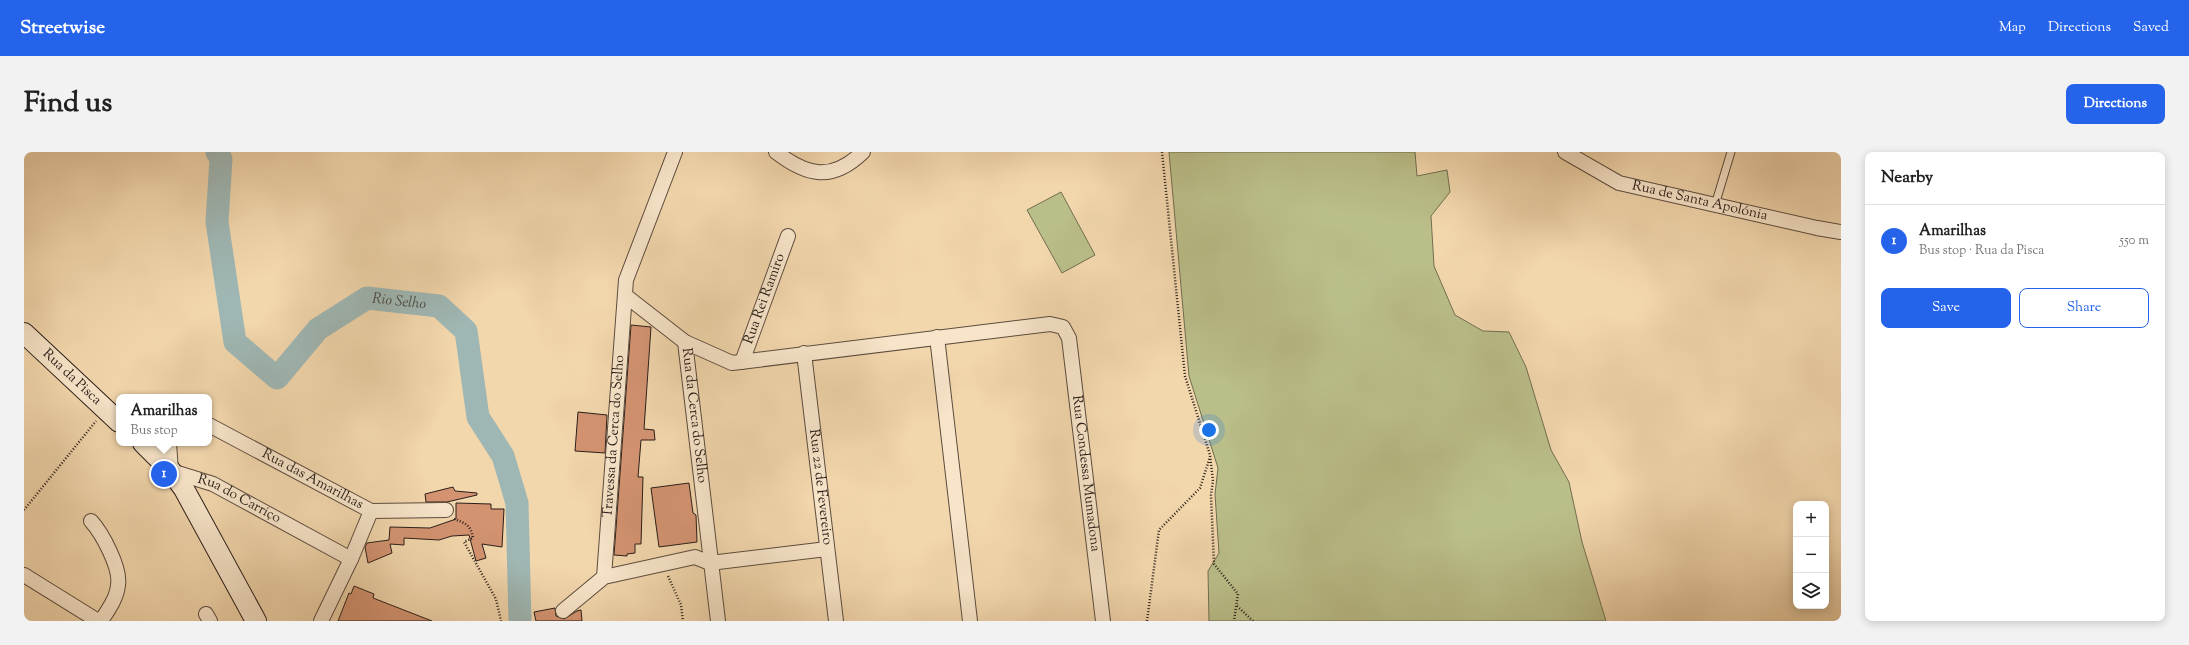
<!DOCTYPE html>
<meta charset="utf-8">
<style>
body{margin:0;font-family:"Sorts Mill Goudy",serif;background:#f2f2f2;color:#222}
.controls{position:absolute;right:12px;bottom:12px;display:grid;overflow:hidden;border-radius:8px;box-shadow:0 2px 10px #0003}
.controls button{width:36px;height:36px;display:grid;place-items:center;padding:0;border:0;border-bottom:1px solid #e0e0e0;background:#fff;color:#222;font:20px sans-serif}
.you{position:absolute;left:1185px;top:278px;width:14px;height:14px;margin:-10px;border:3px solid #fff;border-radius:50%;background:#1a73e8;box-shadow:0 0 0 6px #1a73e833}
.badge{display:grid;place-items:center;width:26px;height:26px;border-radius:50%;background:#2563eb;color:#fff;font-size:13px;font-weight:700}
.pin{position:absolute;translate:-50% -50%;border:2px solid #fff;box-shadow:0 1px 4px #0006}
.popup{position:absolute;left:92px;top:242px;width:96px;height:52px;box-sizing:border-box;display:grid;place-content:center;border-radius:8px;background:#fff;filter:drop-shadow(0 1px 3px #0005);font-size:13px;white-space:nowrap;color:#767676}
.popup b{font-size:15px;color:#222}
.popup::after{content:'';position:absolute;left:50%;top:100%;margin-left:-8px;border:8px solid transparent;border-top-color:#fff}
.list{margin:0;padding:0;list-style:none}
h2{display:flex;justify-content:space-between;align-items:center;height:52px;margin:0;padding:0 16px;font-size:17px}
h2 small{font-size:13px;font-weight:400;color:#767676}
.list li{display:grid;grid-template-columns:26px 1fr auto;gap:12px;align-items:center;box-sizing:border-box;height:72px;padding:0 16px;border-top:1px solid #e0e0e0}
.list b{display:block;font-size:15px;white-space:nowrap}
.list p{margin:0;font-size:13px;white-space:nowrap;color:#767676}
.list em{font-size:13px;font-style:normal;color:#767676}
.actions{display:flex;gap:8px;padding:12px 16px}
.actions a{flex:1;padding:9px 0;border:1px solid #2563eb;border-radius:8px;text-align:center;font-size:14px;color:#2563eb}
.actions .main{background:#2563eb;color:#fff}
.icon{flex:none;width:22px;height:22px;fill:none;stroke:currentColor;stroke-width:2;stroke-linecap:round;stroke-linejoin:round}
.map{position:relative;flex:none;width:1817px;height:469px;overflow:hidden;border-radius:8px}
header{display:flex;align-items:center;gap:24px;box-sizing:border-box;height:56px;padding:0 20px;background:#2563eb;color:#fff}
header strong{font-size:19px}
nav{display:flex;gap:22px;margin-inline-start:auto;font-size:14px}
.intro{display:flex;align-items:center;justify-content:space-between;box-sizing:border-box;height:96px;padding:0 24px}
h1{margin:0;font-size:28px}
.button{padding:10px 18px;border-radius:8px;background:#2563eb;color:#fff;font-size:14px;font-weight:700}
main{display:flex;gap:24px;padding:0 24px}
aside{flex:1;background:#fff;border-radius:8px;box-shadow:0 2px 10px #0003}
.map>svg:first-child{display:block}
.green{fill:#babe89;stroke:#726e51}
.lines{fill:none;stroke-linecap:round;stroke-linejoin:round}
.river{stroke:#9fb7b4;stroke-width:23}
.building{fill:#d39371;stroke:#2a1e19}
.lane-casing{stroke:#5c4c3e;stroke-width:9}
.street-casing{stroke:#5c4c3e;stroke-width:16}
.secondary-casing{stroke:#2a1e19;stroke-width:22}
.path{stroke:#2a1e19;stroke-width:2.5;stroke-dasharray:1 2;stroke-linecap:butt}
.lane{stroke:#f7e4c9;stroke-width:7}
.street{stroke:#f7e4c9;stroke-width:14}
.secondary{stroke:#f7e4c9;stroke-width:20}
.labels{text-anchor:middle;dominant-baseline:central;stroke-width:3;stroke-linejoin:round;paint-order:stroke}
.street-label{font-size:14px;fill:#2a1e19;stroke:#f7e4c9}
.water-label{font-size:15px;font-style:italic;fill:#4d4c48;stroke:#f7e4c9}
</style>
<header>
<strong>Streetwise</strong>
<nav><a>Map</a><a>Directions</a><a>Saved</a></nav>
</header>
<div class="intro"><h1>Find us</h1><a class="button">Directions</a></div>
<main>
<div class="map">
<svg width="1817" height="469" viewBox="0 0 1817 469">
<rect width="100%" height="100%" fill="#f2d6ac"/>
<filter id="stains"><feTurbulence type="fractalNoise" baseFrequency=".005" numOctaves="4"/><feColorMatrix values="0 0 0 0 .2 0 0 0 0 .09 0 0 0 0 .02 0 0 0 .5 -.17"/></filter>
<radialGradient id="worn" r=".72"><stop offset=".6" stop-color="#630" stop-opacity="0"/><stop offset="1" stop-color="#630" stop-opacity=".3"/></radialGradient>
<path class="green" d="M 1145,0 L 1391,0 L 1393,24 L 1423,18 L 1426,40 L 1407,64 L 1410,114 L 1431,163 L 1459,179 L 1485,180 L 1502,215 L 1527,298 L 1545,330 L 1558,390 L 1582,469 L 1185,469 L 1184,419 L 1195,401 L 1191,342 L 1194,316 L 1165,224 Z
M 1037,40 L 1071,103 L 1038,121 L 1003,58 Z"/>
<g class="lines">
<path class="river" id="s1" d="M 193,0 L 197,7 L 193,70 L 211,190 L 253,226 L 294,177 L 343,146 L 415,154 L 442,179 L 454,265 L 479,304 L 493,351 L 496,469"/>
</g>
<path class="building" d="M 607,173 L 627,175 L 620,277 L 630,278 L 631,288 L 617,288 L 614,325 L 619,325 L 617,392 L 611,392 L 611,401 L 603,402 L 603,404 L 590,403 Z
M 554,260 L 583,263 L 581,301 L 551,299 Z
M 665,331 L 669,361 L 672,363 L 673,390 L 635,395 L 627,336 Z
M 429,335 L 431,339 L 453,341 L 453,343 L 423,350 L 402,350 L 401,342 Z
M 432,351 L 467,352 L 467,357 L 480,357 L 478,395 L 458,392 L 462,406 L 452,409 L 445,383 L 428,384 L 415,388 L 380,386 L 380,393 L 366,392 L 368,401 L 344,411 L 341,395 L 343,391 L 365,388 L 366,375 L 406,376 L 432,367 Z
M 330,434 L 350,442 L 349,446 L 408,469 L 314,469 L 325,441 L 327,442 Z
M 531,456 L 532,464 L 540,467 L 553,459 L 557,458 L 558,469 L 512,469 L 510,460 Z"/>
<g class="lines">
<g class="lane-casing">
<path id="lane" d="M 1691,53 L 1707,0"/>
</g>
<g class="street-casing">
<g id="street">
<path d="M 752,0 C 783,24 808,30 839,0"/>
<path id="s2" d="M 1541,0 L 1595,31 L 1793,76 L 1817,80"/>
<path id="s3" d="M 602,144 L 661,190 L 708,211 L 1026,172 L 1039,175 L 1045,186 L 1079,469"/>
<path d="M 913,185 L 946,469"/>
<path id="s4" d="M 661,190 L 694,469"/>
<path id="s5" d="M 780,201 L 812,469"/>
<path id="s6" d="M 718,210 L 764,84"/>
<path id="s7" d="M 185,273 L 347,359 L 422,358"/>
<path id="s8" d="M 145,291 L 147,319 L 189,332 L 327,407"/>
<path d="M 67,369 C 78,381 97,416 94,433 C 93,446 84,458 77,469"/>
<path d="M 0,423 L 74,469"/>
<path id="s9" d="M 580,425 L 602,128 L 651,0"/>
<path d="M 539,459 L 580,425 L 671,405 L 686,411 L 803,397"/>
<path d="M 182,462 L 186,469"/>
<path d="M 297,469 L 327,407 L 347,359"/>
</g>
</g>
<g class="secondary-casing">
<g id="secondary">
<path id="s10" d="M 0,181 L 95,270"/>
<path d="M 119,291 L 147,319 L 160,337 L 232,469"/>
</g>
</g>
<path class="path" d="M 1138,0 L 1161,224 L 1186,303 L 1189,329 L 1187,343 L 1190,412 L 1214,442 L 1210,469
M 0,358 L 72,269
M 430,367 C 441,371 447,373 449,386 L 440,390 L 472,447 L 477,469
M 644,424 L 657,453 L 659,469
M 1213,454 L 1229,469
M 1123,469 L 1135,378 L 1176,336 L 1186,305"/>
<use href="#lane" class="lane"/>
<use href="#street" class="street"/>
<use href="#secondary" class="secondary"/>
</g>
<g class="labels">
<g class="street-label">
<text stroke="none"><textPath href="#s2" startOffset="145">Rua de Santa Apolónia</textPath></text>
<text stroke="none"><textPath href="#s6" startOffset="67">Rua Rei Ramiro</textPath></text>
<text stroke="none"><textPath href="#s10" startOffset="65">Rua da Pisca</textPath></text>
<text stroke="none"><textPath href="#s4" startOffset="74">Rua da Cerca do Selho</textPath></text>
<text stroke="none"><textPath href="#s9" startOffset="141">Travessa da Cerca do Selho</textPath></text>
<text stroke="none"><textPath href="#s3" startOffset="609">Rua Condessa Mumadona</textPath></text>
<text stroke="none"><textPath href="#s7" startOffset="117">Rua das Amarilhas</textPath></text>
<text stroke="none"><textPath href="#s5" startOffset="135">Rua 22 de Fevereiro</textPath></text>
<text stroke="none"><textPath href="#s8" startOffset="102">Rua do Carriço</textPath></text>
</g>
<g class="water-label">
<text stroke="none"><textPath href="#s1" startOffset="402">Rio Selho</textPath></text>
</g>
</g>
<rect width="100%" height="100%" filter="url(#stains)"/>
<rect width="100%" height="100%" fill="url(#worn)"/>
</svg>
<div class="controls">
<button>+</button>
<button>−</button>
<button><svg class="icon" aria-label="layers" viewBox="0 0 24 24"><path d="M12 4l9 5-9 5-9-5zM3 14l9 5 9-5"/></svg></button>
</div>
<div class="you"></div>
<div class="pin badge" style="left:140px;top:322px">1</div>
<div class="popup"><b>Amarilhas</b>Bus stop</div>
</div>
<aside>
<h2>Nearby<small></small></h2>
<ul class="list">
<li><span class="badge">1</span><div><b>Amarilhas</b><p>Bus stop · Rua da Pisca</p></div><em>550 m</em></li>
</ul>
<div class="actions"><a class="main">Save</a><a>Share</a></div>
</aside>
</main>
